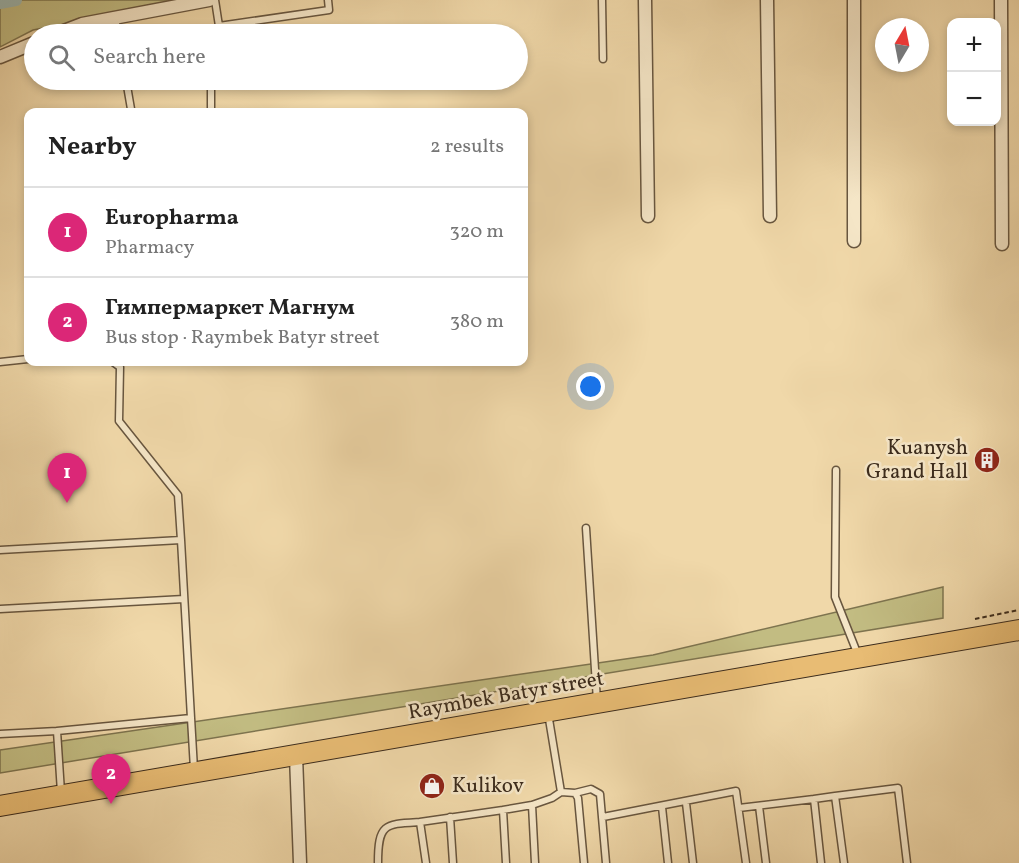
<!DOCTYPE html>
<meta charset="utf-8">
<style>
body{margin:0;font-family:Vollkorn,serif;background:#f6f6f6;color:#222}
.controls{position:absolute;right:18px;top:18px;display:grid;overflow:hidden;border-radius:12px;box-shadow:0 3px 9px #0003}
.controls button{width:54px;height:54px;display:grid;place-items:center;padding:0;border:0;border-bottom:2px solid #e0e0e0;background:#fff;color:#222;font:30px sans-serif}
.compass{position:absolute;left:875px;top:18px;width:54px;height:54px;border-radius:50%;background:#fff;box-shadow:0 3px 9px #0003;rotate:10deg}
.you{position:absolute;left:591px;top:387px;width:21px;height:21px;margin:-15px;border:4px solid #fff;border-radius:50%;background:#1a73e8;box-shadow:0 0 0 9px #1a73e833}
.badge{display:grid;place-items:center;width:39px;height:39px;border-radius:50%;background:#db2777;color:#fff;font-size:20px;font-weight:700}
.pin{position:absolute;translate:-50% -50px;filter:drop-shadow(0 2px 3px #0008)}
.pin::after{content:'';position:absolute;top:32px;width:21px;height:18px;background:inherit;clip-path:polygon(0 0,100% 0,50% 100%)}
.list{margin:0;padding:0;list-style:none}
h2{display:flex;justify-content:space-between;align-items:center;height:78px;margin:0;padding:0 24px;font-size:26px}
h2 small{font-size:20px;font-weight:400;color:#767676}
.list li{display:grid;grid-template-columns:39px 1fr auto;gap:18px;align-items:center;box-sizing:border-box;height:90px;padding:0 24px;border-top:2px solid #e0e0e0}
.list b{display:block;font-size:22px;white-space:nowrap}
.list p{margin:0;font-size:20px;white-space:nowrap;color:#767676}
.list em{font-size:20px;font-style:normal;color:#767676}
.icon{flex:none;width:33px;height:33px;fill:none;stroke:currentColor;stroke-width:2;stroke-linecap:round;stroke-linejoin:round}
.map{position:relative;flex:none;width:1019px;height:863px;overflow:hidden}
.search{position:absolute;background:#fff;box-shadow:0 3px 9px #0003;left:24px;top:24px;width:504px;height:66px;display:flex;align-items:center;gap:15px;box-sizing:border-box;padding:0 21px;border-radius:33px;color:#767676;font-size:22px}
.panel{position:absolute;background:#fff;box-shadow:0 3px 9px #0003;left:24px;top:108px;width:504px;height:258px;border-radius:12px}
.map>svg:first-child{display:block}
.green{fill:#c2bc82;stroke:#7e744f;stroke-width:1.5}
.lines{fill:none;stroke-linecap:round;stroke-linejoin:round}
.canal{stroke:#9db8b2;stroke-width:12}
.lane-casing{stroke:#68563f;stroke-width:9}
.street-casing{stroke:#68563f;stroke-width:15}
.primary-casing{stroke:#3b2b1c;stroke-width:22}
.path{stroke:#3b2b1c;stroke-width:2;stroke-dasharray:4.5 3;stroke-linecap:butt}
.lane{stroke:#f5e6c7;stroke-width:6}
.street{stroke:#f5e6c7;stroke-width:12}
.primary{stroke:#e8bc74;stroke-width:20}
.labels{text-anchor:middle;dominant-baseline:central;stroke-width:5;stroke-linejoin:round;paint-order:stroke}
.poi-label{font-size:21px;fill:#3b2b1c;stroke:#f5e6c7;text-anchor:end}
.street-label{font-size:21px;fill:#3b2b1c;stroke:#f5e6c7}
</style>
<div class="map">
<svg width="1019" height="863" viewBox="0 0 1019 863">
<rect width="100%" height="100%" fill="#f0d8a9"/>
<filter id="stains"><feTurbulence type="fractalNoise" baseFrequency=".00333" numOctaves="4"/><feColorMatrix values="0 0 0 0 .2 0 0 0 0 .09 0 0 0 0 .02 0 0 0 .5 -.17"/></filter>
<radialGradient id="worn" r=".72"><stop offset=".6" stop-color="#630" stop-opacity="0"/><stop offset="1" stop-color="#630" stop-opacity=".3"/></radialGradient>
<path class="green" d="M 0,0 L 195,0 L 33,30 L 0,47 Z
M 943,587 L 943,618 L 0,773 L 0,750 L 653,655 Z"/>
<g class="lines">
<path class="canal" d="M 0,3 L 16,0"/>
<g class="lane-casing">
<path id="lane" d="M 215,0 L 219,26 L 329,10 L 328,0
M 602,0 L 603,59
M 115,18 L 118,34
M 126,80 L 131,109
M 211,80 L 211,112
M 0,362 L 28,359
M 113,362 L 120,367 L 119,421 L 178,495 L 181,540
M 836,470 L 835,597 L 858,655
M 586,528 L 597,701
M 0,550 L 181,540 L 191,718 L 57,731 L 61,792
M 0,609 L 184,599
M 548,713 L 561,792 L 575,793 L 578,798 L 584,863
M 191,718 L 194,769
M 0,734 L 57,731
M 575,793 L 591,789 L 600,794 L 606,863
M 835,796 L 898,788 L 907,863
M 814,799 L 835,796 L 844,863
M 686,803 L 693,863
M 759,806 L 766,863
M 662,807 L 668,863
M 739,808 L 814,799 L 821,863
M 450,817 L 453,863
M 603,817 L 736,791 L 746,863
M 378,863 C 378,823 385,824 420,822
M 426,863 L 420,822 L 503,810
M 506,863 L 503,810 L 532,805
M 535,863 L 532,805 L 552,798 L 561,792"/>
</g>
<g class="street-casing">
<path id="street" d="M 645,0 L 648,216
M 767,0 L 770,216
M 854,0 L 854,241
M 1001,0 L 1002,244
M 56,34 L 82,24 L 209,0
M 0,57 L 34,43
M 296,756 L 300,863"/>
</g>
<g class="primary-casing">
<path id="primary" d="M 0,806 L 1019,630"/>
</g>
<path class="path" d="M 975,619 L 1019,610"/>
<use href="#lane" class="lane"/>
<use href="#street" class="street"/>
<use href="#primary" class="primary"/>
</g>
<defs>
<g id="building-disc" transform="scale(1.35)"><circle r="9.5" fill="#8f2418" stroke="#f5e6c7"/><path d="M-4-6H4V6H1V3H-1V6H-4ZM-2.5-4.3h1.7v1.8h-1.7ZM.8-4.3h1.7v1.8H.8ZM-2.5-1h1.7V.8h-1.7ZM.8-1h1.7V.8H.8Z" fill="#fff"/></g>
<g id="shop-disc" transform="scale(1.35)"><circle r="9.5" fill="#8f2418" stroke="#f5e6c7"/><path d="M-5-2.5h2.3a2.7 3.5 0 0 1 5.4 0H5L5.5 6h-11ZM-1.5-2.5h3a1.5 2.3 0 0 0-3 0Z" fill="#fff"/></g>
</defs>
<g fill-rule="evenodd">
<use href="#building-disc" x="987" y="460"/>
<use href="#shop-disc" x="432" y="786"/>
</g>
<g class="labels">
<g class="poi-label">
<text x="968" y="448">Kuanysh<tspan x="968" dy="24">Grand Hall</tspan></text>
<text x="452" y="786" text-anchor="start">Kulikov</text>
</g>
<g class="street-label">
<text transform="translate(506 696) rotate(-10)">Raymbek Batyr street</text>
</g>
</g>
<rect width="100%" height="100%" filter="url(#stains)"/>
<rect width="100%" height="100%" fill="url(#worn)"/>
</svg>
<div class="controls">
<button>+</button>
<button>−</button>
</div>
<svg class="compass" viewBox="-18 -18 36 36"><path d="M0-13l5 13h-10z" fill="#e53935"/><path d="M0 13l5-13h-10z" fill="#767676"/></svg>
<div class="you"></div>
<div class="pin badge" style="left:67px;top:503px">1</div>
<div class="pin badge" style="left:111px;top:804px">2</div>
<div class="search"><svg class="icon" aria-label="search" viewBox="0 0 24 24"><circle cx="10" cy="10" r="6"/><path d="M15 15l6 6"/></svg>Search here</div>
<section class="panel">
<h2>Nearby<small>2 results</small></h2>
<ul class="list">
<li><span class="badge">1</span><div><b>Europharma</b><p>Pharmacy</p></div><em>320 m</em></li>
<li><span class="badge">2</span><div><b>Гимпермаркет Магнум</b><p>Bus stop · Raymbek Batyr street</p></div><em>380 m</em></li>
</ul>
</section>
</div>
